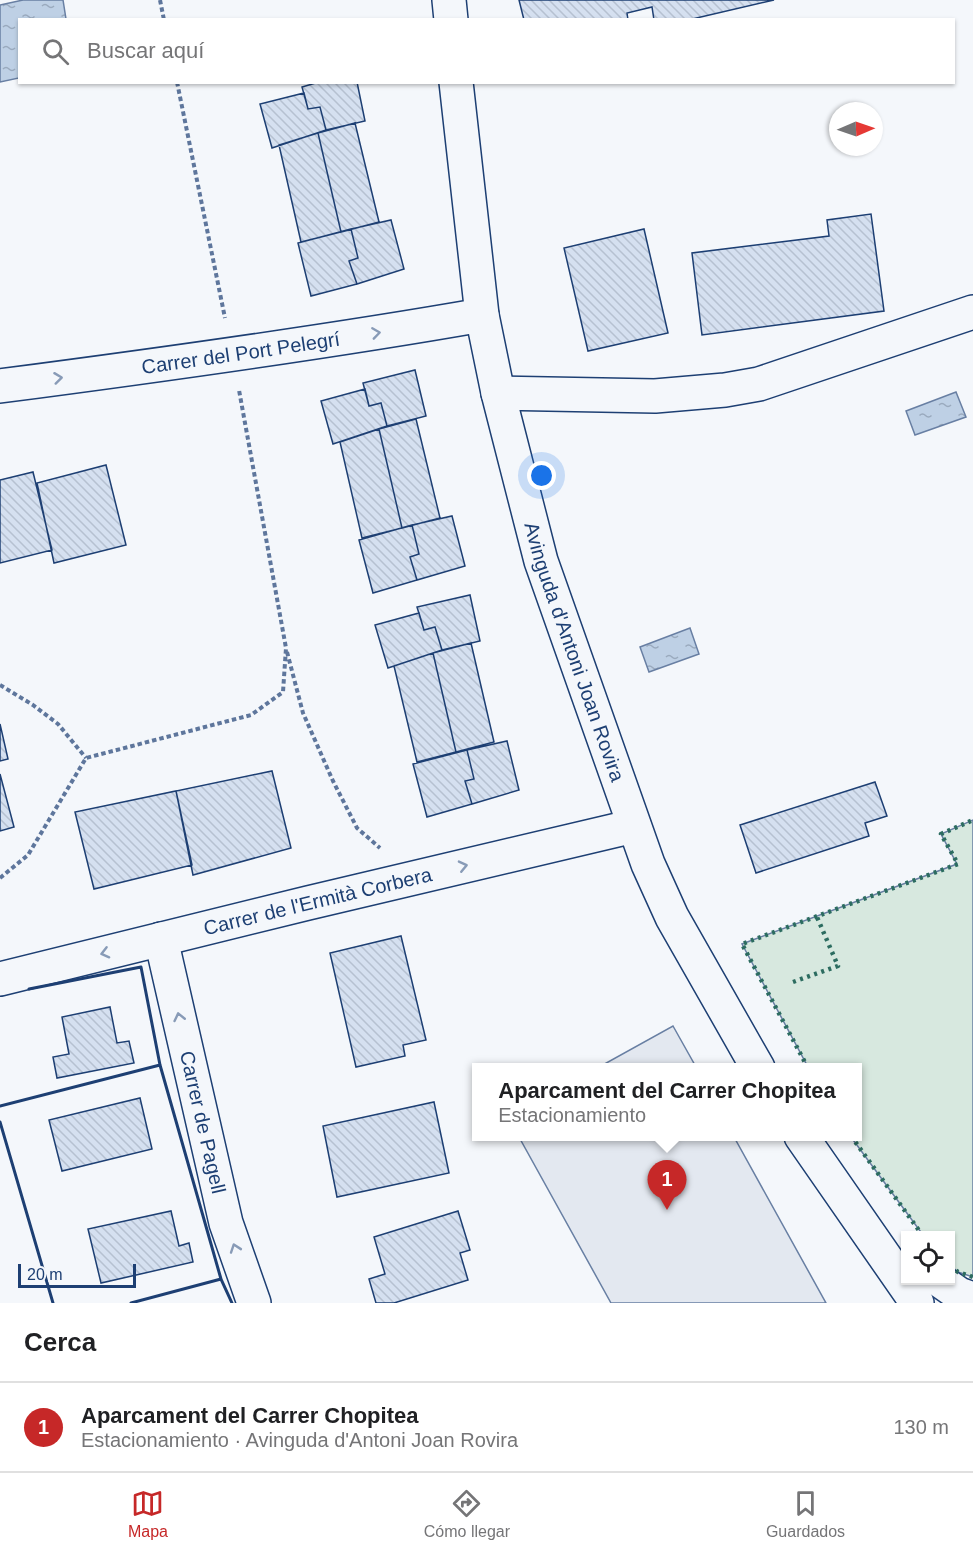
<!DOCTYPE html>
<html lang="es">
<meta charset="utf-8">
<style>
body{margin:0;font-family:Helvetica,sans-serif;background:#f2f2f2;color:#202124}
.controls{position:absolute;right:18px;bottom:18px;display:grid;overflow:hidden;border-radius:0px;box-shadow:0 2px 4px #0004}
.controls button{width:54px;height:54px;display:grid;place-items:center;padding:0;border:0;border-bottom:2px solid #e0e0e0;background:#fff;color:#202124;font:30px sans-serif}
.compass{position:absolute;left:829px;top:102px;width:54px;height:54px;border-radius:50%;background:#fff;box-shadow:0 2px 4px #0004;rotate:88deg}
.scale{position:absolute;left:18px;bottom:15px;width:118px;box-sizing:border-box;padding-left:6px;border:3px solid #1d3f73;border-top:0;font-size:16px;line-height:21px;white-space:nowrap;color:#1d3f73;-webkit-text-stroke:4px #f4f7fb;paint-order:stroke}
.you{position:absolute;left:542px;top:476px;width:21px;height:21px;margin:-15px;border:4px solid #fff;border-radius:50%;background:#1a73e8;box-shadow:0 0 0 9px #1a73e833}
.badge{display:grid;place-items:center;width:39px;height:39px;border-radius:50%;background:#c62828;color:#fff;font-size:20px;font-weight:700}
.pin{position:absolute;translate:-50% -50px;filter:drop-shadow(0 2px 3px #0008)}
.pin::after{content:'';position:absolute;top:32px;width:21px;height:18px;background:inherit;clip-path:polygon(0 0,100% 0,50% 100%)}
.popup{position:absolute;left:472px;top:1063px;width:390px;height:78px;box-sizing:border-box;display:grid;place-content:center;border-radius:0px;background:#fff;filter:drop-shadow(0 2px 4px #0005);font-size:20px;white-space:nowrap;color:#757577}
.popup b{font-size:22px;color:#202124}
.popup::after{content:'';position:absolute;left:50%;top:100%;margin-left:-12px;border:12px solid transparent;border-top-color:#fff}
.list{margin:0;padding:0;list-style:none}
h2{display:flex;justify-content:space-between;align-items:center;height:78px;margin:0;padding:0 24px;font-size:26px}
h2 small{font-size:20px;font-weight:400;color:#757577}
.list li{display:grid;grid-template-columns:39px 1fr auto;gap:18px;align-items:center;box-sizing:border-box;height:90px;padding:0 24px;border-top:2px solid #e0e0e0}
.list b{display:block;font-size:22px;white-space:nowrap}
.list p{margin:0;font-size:20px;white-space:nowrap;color:#757577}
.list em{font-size:20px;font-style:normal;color:#757577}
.icon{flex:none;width:33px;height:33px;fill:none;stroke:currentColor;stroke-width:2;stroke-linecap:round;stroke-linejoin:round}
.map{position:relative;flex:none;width:973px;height:1303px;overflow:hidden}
.search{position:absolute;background:#fff;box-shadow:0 2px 4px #0004;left:18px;right:18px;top:18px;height:66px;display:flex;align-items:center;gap:15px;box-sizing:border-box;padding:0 21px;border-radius:0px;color:#757577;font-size:22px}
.sheet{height:168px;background:#fff}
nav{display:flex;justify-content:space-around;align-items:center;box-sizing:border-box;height:84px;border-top:2px solid #e0e0e0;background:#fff;font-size:16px;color:#757577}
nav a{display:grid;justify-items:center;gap:3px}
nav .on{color:#c62828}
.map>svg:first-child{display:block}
.garden{fill:#d7e8df;stroke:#687fa3;stroke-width:1.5}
.parking{fill:#e3e8f0;stroke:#687fa3;stroke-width:1.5}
.water{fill:url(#water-ripples);stroke:#687fa3;stroke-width:1.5}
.building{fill:url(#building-back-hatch);stroke:#1d3f73;stroke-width:1.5}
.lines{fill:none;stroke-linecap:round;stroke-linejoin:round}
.street-casing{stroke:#1d3f73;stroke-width:36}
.secondary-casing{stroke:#1d3f73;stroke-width:36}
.path{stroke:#5e769c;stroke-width:4;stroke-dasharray:4.5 3;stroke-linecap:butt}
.street{stroke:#f4f7fb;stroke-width:33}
.secondary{stroke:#f4f7fb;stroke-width:33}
.hedge{stroke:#2c6c60;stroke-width:4.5;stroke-dasharray:3 4.5;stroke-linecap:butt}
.wall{stroke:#1d3f73;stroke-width:3}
.oneway{stroke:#889bb7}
.labels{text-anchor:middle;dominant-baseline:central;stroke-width:4.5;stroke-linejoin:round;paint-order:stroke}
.street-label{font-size:20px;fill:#1d3f73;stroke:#f4f7fb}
</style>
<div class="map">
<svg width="973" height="1303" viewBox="0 0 973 1303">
<defs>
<pattern id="water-ripples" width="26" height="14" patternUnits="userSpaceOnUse" patternTransform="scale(1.5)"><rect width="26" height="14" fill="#bed0e5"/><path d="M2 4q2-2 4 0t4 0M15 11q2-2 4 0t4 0" fill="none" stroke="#9aaabe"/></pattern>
<pattern id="building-back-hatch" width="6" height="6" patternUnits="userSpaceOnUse" patternTransform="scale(1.5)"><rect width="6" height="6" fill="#d5e0f0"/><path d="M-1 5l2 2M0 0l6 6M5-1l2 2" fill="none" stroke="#b6c1d1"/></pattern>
</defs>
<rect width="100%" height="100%" fill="#f4f7fb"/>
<path class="garden" d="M 973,820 L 973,1277 L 958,1272 L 951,1266 L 950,1236 L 923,1235 L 851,1137 L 858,1136 L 858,1068 L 808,1067 L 742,944 L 957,864 L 941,834 Z"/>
<path class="parking" d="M 673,1026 L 696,1067 L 599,1067 Z
M 519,1137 L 734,1137 L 826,1303 L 611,1303 Z"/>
<path class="water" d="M 23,0 L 63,0 L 66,19 L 20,20 L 19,78 L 0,82 L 0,5 Z
M 956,392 L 966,417 L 915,435 L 906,411 Z
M 690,628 L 699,654 L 649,672 L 640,647 Z"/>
<path class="building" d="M 519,0 L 774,0 L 688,20 L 654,20 L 652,7 L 627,13 L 628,20 L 524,20 Z
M 319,82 L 357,82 L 365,121 L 326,130 L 320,107 L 308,109 L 302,87 Z
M 304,93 L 308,109 L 320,107 L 326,130 L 272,148 L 260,104 Z
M 355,123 L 379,222 L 341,232 L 318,133 Z
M 318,133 L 341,232 L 301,242 L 279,145 Z
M 871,214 L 884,311 L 702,335 L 692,253 L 829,236 L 827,220 Z
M 391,220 L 404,269 L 357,284 L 349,261 L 358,258 L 351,229 Z
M 351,229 L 358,258 L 349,261 L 357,284 L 311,296 L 298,243 Z
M 644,229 L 668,333 L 588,351 L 564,248 Z
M 415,370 L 426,416 L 387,426 L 381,403 L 369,406 L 363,383 Z
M 365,389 L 369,406 L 381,403 L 387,426 L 333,444 L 321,401 Z
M 416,419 L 440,518 L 402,528 L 379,429 Z
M 379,429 L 402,528 L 362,538 L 340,442 Z
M 106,465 L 126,545 L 54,563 L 37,483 Z
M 33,472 L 52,550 L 0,563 L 0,480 Z
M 452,516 L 465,566 L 417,580 L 410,557 L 419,554 L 412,525 Z
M 412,525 L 419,554 L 410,557 L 417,580 L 373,593 L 359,540 Z
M 470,595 L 480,641 L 442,650 L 435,627 L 424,630 L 417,607 Z
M 419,613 L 424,630 L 435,627 L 442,650 L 388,668 L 375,625 Z
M 471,643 L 494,742 L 456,752 L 433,653 Z
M 433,653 L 456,752 L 417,762 L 394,666 Z
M 0,724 L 8,759 L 0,761 Z
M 507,741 L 519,790 L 472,804 L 465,781 L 474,779 L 467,750 Z
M 467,750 L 474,779 L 465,781 L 472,804 L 427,817 L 413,764 Z
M 272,771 L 291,848 L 193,875 L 176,791 Z
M 0,774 L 14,827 L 0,831 Z
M 875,782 L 887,816 L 865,823 L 869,836 L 756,873 L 740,825 Z
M 176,791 L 192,865 L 94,889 L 75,812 Z
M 401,936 L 426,1040 L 403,1045 L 405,1056 L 356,1067 L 330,953 Z
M 110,1007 L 117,1043 L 129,1041 L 134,1063 L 57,1078 L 53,1057 L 69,1054 L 62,1017 Z
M 140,1098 L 152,1149 L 62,1171 L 49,1120 Z
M 434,1102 L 449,1173 L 337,1197 L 323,1126 Z
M 171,1211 L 179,1246 L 189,1243 L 193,1262 L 101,1283 L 88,1229 Z
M 458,1211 L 470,1250 L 460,1253 L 468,1280 L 394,1303 L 376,1303 L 369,1279 L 385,1274 L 374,1237 Z"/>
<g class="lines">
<g class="street-casing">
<g id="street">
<path id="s1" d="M 0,386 C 161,365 322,343 482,315"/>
<path d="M 498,393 L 655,396 L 725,390 L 759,384 L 973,312"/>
<path id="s2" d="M 161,939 L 226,1223 L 254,1303"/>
<path id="s3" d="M 0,979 L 308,903 L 634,826"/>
</g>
</g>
<g class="secondary-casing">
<g id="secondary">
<path d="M 449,0 L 451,20"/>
<path id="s4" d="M 456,82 L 482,315 L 498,393 L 541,561 L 648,864 L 672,917 L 758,1068"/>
<path d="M 801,1136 L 917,1303"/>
<path d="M 939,1280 L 959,1294 L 973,1299"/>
</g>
</g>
<path class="path" d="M 160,0 L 164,20
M 177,82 L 225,318
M 287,652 L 303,713 L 333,781 L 357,828 L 380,848
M 0,685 L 33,705 L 58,724 L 86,758
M 0,878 L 28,855 L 86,758 L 251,715 L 283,692 L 286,648 L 239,390"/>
<use href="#street" class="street"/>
<use href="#secondary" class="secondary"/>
<path class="hedge" d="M 793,982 L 838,966 L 817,917
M 808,1068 L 742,944 L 958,864 L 941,834 L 973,820
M 851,1136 L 923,1236
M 950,1266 L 958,1272 L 973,1277"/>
<path class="wall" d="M 29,989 L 141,967 L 160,1065 L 221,1279 L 232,1303
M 0,1106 L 160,1065
M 0,1122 L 53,1303
M 131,1303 L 221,1279"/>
</g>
<defs><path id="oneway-chevron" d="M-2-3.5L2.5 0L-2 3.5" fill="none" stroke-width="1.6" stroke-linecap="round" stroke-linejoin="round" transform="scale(1.5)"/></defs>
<g class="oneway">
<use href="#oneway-chevron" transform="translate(376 333) rotate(-8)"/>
<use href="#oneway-chevron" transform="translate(58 378) rotate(-7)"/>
<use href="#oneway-chevron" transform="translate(463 866) rotate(-13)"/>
<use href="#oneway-chevron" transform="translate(105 953) rotate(166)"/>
<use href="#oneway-chevron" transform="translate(179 1017) rotate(-103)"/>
<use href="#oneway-chevron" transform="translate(235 1248) rotate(-109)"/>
</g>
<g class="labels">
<g class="street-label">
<text stroke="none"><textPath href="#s1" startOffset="243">Carrer del Port Pelegrí</textPath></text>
<text stroke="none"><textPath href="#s4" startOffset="584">Avinguda d'Antoni Joan Rovira</textPath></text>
<text stroke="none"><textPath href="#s3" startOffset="327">Carrer de l'Ermità Corbera</textPath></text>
<text stroke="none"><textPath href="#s2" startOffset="188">Carrer de Pagell</textPath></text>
</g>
</g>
</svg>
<div class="controls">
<button><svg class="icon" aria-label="locate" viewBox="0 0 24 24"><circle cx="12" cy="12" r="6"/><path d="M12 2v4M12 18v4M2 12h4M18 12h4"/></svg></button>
</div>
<svg class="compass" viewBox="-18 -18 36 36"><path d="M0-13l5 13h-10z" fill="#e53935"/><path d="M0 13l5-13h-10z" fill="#757577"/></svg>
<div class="scale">20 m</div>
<div class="you"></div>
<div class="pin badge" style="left:667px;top:1210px">1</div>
<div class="popup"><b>Aparcament del Carrer Chopitea</b>Estacionamiento</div>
<div class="search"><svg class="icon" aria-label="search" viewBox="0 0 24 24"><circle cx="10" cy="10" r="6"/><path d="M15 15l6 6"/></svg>Buscar aquí</div>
</div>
<section class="sheet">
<h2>Cerca<small></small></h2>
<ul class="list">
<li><span class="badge">1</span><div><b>Aparcament del Carrer Chopitea</b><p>Estacionamiento · Avinguda d'Antoni Joan Rovira</p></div><em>130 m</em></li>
</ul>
</section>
<nav>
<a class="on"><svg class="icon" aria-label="map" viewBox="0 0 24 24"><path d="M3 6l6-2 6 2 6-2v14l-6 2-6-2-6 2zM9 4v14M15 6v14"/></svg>Mapa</a>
<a><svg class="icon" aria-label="directions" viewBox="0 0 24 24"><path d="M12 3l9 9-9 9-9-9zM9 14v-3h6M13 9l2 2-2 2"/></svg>Cómo llegar</a>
<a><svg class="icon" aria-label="saved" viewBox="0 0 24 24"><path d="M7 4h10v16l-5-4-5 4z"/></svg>Guardados</a>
</nav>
